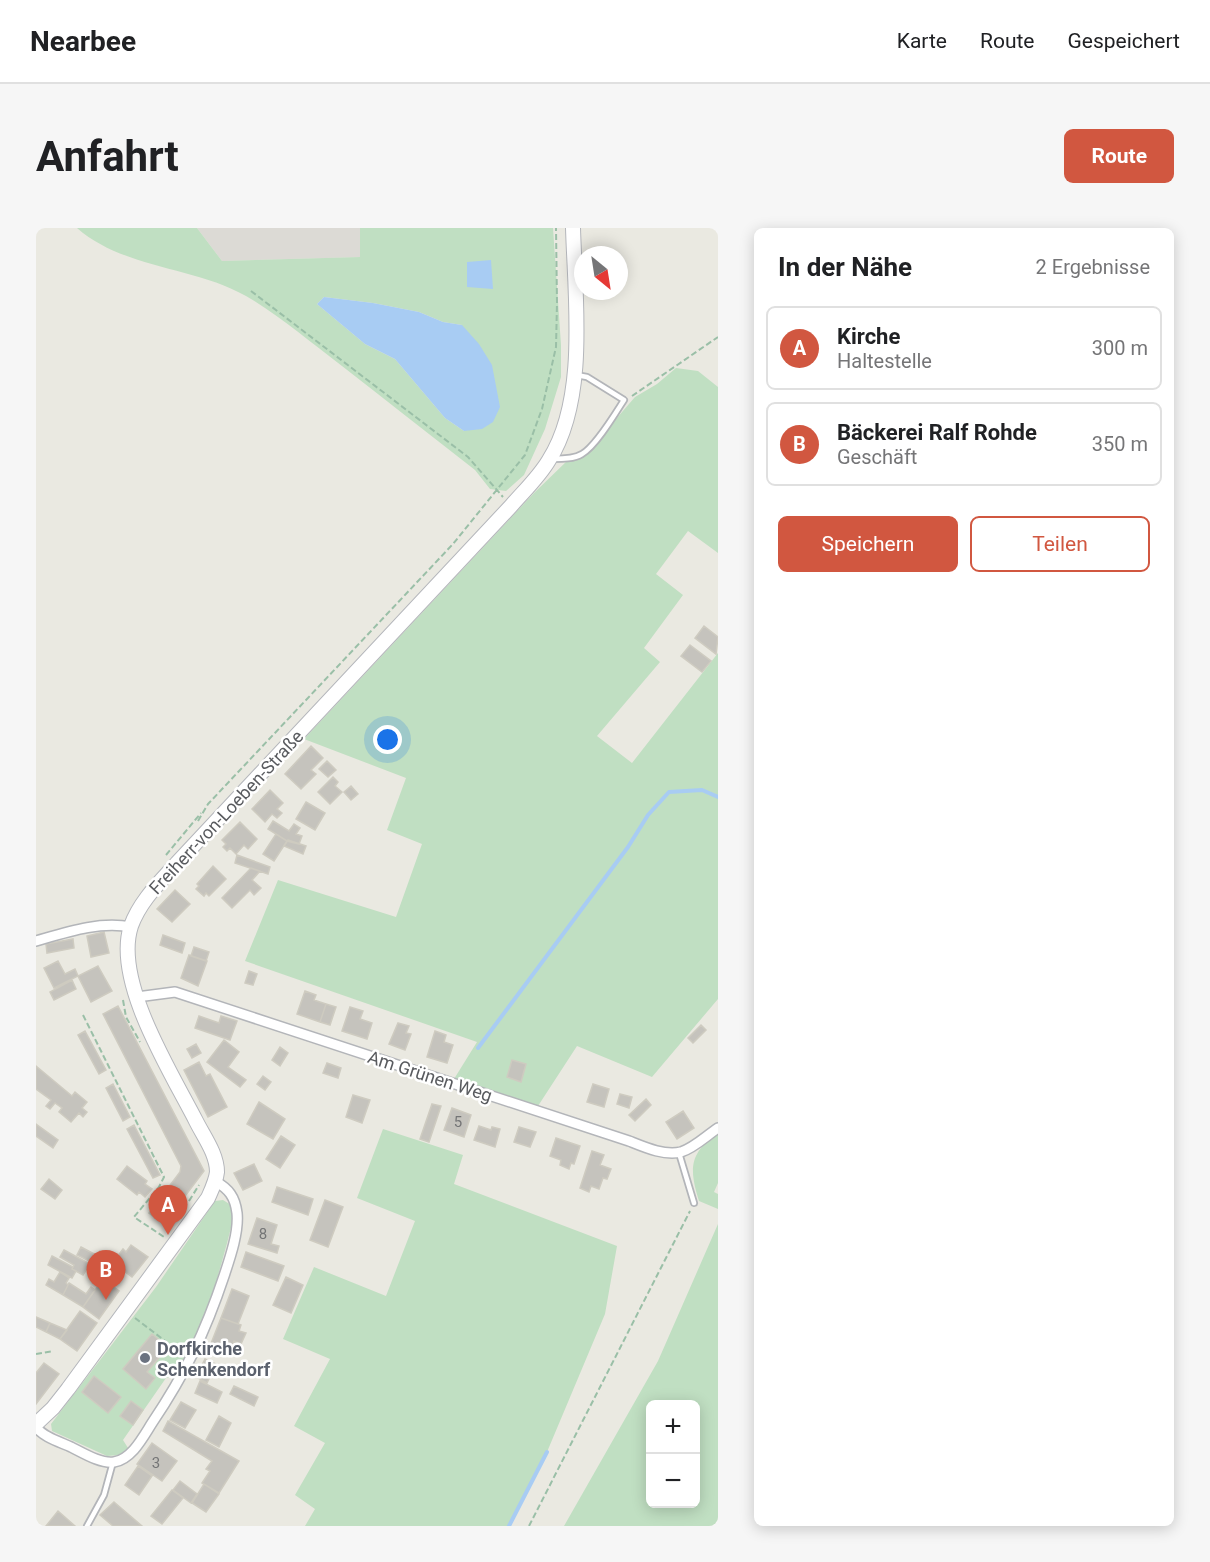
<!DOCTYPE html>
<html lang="de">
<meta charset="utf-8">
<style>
body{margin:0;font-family:Roboto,sans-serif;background:#f6f6f6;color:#202124}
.controls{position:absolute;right:18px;bottom:18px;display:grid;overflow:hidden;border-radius:9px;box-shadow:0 3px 15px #0003}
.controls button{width:54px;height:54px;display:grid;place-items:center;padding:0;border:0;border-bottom:2px solid #e0e0e0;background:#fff;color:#202124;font:30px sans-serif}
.compass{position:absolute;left:538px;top:18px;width:54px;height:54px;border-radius:50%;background:#fff;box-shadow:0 3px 15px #0003;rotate:150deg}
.you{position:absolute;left:352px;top:512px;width:21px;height:21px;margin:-15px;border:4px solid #fff;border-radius:50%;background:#1a73e8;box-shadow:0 0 0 9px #1a73e833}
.badge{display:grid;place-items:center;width:39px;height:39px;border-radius:50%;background:#d15740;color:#fff;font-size:20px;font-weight:700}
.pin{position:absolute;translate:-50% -50px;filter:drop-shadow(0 2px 3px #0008)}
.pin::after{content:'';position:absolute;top:32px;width:21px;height:18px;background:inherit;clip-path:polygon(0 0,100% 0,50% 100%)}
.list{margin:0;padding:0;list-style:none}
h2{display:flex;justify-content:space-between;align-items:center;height:78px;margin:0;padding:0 24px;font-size:26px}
h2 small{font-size:20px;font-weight:400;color:#757577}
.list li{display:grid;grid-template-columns:39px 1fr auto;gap:18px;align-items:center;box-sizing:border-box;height:84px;margin:0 12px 12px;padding:0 12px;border:2px solid #e0e0e0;border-radius:9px}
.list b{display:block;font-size:22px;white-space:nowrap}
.list p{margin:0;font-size:20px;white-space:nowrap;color:#757577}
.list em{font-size:20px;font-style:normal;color:#757577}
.actions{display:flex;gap:12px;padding:18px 24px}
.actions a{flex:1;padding:14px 0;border:2px solid #d15740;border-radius:9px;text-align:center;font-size:21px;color:#d15740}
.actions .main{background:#d15740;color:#fff}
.map{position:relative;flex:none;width:682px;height:1298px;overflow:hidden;border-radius:9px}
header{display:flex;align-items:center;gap:36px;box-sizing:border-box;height:84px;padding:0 30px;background:#fff;border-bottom:2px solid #e0e0e0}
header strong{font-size:28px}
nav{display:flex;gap:33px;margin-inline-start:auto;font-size:21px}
.intro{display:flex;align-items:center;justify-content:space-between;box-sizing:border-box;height:144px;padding:0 36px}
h1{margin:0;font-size:42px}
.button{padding:15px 27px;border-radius:9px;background:#d15740;color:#fff;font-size:21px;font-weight:700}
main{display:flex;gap:36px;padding:0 36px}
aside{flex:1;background:#fff;border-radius:9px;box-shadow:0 3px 15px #0003}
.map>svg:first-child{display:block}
.industrial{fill:#dcdad5}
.green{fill:#c0dfc2;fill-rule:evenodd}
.water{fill:#a8ccf3}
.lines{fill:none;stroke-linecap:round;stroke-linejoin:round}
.stream{stroke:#a8ccf3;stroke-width:4}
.building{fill:#c5c3bd;stroke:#cecbc0;stroke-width:1.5}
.service-casing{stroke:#b3b5b9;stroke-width:8}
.minor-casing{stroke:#b3b5b9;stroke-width:12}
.secondary-casing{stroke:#b4b6bb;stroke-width:16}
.path{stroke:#9abfa7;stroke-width:2;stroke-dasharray:6 3;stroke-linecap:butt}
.service{stroke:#fff;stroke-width:4.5}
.minor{stroke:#fff;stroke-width:9}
.secondary{stroke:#fff;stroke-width:14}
.worship-dot{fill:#6b7280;stroke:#fff;stroke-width:2}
.labels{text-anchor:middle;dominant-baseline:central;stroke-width:5;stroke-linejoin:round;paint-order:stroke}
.number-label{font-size:15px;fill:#747576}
.street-label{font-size:18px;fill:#595b5f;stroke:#fff}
.worship-label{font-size:18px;font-weight:bold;fill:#5b616d;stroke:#fff;text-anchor:start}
</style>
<header>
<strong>Nearbee</strong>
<nav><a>Karte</a><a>Route</a><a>Gespeichert</a></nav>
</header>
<div class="intro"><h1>Anfahrt</h1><a class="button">Route</a></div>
<main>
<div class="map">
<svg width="682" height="1298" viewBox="0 0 682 1298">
<rect width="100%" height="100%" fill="#eae9e1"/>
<path class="industrial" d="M 161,0 L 324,0 L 324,29 L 186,33 Z"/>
<path class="green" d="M 41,0 L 161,0 L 186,33 L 324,29 L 324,0 L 517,0 L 525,117 L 525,149 L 509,201 L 488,247 L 470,263 L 454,261 L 439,242 C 394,207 350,172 306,138 C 274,114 244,88 210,68 C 157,38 88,41 41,0 ZM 288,69 L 337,75 L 383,84 L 407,94 L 426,97 L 428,203 L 409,190 L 359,131 L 329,116 L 281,76 Z
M 640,140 L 662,143 L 682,159 L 682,325 L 652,303 L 620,346 L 647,367 L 608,420 L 624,434 L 561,508 L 596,535 L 682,425 L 682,771 L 616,849 L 541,818 L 502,878 L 418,851 L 441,814 L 209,733 L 242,652 L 360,689 L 386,616 L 351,602 L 370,550 L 268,511 L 498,265 L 533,231 L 561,213 L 599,169 L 621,156 Z
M 347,901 L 427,927 L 418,956 L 581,1018 L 569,1086 L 511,1224 L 473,1298 L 269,1298 L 279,1281 L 259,1267 L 289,1215 L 258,1198 L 294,1131 L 247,1111 L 278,1039 L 350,1068 L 379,993 L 321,970 Z
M 682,905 L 682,955 L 678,964 L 682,966 L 682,981 L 663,973 C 653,941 653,925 682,905 Z
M 187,972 L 195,977 L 198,988 C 184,1043 170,1097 141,1147 L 130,1150 L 87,1212 L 92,1220 L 83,1227 L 71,1228 L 16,1203 L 15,1196 L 120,1059 L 179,973 Z
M 682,996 L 682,1298 L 528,1298 L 622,1133 ZM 614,1176 L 660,1176 L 660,1276 L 614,1276 Z"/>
<path class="water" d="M 455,32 L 457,61 L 431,59 L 431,34 Z
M 288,69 L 337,75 L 383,84 L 407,94 L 426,97 L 443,116 L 456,137 L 464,179 L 457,194 L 446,201 L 428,203 L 409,190 L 359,131 L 329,116 L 281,76 Z"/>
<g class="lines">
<path class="stream" d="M 442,820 L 592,619 L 612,587 L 633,564 L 666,562 L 682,569
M 473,1298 L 511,1224"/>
</g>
<path class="building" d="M 668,398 L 682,409 L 680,426 L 659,410 Z
M 654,417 L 675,433 L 666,444 L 645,428 Z
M 275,518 L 287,530 L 275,542 L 280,546 L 265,561 L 249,546 Z
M 291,533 L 300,542 L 292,549 L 283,541 Z
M 297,549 L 302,554 L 299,558 L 306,564 L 294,576 L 282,564 Z
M 315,558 L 322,566 L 315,572 L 308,564 Z
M 234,562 L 247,575 L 241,581 L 246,585 L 241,590 L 236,586 L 229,594 L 216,581 Z
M 270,574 L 289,585 L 279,602 L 260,591 Z
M 237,593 L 253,603 L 258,596 L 264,600 L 260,606 L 266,608 L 263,616 L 251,613 L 232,601 Z
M 204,594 L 221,611 L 212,621 L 208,617 L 200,626 L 194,620 L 191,623 L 187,619 L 190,616 L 186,612 Z
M 240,606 L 251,613 L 238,633 L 227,626 Z
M 252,612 L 270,618 L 267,626 L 248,618 Z
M 201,627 L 234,639 L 232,646 L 199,635 Z
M 177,638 L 190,651 L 173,668 L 170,665 L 168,668 L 160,661 L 163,658 L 161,656 Z
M 215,640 L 224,643 L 216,652 L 225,660 L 218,667 L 214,662 L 196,680 L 186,670 Z
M 139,662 L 154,676 L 136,694 L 121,681 Z
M 68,704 L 73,725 L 55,729 L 51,708 Z
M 127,707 L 149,715 L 146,725 L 124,717 Z
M 37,711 L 38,720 L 11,725 L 10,716 Z
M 158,719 L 173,724 L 170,733 L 155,728 Z
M 153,727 L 171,733 L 162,758 L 145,750 Z
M 22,733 L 29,746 L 39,741 L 42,748 L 18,760 L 8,740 Z
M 62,738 L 76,763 L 55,774 L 42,748 Z
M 213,743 L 221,746 L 217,757 L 209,755 Z
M 36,752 L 40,761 L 18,772 L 14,764 Z
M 269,763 L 280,767 L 278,772 L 290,776 L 284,794 L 261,786 Z
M 290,776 L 300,779 L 294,797 L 284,794 Z
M 82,778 L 168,943 L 128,996 L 113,985 L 144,944 L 145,938 L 67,786 Z
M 314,779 L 327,783 L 324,791 L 336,795 L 331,811 L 306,803 Z
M 163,788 L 183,795 L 185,788 L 201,793 L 194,812 L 159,800 Z
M 362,795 L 373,798 L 370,805 L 375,806 L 369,822 L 353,816 Z
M 665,797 L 670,802 L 657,815 L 652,810 Z
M 49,803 L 70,842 L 63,846 L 42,807 Z
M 399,803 L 410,807 L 408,814 L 417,817 L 411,835 L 391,829 Z
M 188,812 L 203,824 L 192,839 L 210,852 L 204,859 L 171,834 Z
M 160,816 L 165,825 L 156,830 L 151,821 Z
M 244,819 L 252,825 L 244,838 L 236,832 Z
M 476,832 L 490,836 L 485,854 L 471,849 Z
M 163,834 L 170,848 L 174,846 L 191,879 L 172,889 L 148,842 Z
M 291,835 L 305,840 L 302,850 L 287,845 Z
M 0,838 L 36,868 L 39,864 L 51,874 L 46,880 L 51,884 L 47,889 L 43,885 L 35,894 L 23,884 L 26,880 L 19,875 L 14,881 L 10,878 L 15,872 L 0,861 Z
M 227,848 L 235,854 L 229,862 L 221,856 Z
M 77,856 L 94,889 L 87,893 L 70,860 Z
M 557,856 L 573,861 L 568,879 L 551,874 Z
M 584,866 L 596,869 L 593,880 L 581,876 Z
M 317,867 L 334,872 L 326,895 L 310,889 Z
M 610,871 L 615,877 L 599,893 L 593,887 Z
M 223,874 L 249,891 L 237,911 L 211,896 Z
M 396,876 L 405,878 L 393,914 L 384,911 Z
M 416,880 L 435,887 L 428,909 L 408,902 Z
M 647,883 L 658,900 L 641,911 L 630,894 Z
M 0,896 L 22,912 L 17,920 L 0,908 Z
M 98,897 L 124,947 L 117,950 L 91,901 Z
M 443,898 L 455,902 L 456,899 L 464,901 L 459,919 L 438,912 Z
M 483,899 L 500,904 L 494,919 L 478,914 Z
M 245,908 L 259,917 L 244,940 L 230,931 Z
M 520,910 L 544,918 L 538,936 L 535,935 L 533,941 L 524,937 L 525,932 L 514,928 Z
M 556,923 L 568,927 L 564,937 L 575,941 L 571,951 L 567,950 L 563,961 L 555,958 L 553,964 L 544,960 Z
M 218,936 L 226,953 L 207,962 L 198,945 Z
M 91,938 L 111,953 L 109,956 L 116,961 L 109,969 L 103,964 L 101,967 L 81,951 Z
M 13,951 L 26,962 L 19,971 L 5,961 Z
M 241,959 L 277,971 L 272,987 L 236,974 Z
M 289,972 L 307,979 L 292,1019 L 274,1012 Z
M 221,990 L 241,997 L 235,1016 L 243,1018 L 241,1025 L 212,1016 Z
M 95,1017 L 112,1029 L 96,1049 L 80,1037 L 84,1031 L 81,1029 L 87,1021 L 90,1024 Z
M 45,1019 L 62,1028 L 64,1023 L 74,1028 L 67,1040 L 41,1027 Z
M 28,1022 L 54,1036 L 47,1047 L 36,1041 L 38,1037 L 24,1029 Z
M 210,1024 L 248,1038 L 242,1053 L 205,1039 Z
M 16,1028 L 37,1039 L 36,1041 L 40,1043 L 36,1050 L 12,1037 Z
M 24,1044 L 33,1050 L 30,1055 L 32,1057 L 27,1067 L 10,1057 L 13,1051 L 18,1054 Z
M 250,1049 L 267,1057 L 255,1085 L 237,1077 Z
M 67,1051 L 83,1063 L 63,1091 L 47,1079 Z
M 33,1055 L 50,1066 L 55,1059 L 59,1062 L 47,1079 L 27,1067 Z
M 196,1061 L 213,1068 L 202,1096 L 185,1090 Z
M 44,1083 L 61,1095 L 41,1123 L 24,1111 Z
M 0,1089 L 14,1095 L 10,1104 L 0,1099 Z
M 185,1090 L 205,1097 L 203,1103 L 210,1105 L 205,1116 L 198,1113 L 194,1125 L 174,1118 Z
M 14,1095 L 31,1102 L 24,1111 L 10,1104 Z
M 116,1106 L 132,1119 L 111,1144 L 119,1150 L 110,1161 L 87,1141 Z
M 169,1131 L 180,1136 L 171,1155 L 160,1149 Z
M 8,1135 L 23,1146 L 0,1176 L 0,1145 Z
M 58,1148 L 85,1169 L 72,1185 L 46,1164 Z
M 164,1153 L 186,1164 L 181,1175 L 159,1165 Z
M 198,1158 L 222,1169 L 218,1178 L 194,1166 Z
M 95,1173 L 107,1182 L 97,1197 L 84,1188 Z
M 145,1174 L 160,1182 L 149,1200 L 134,1192 Z
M 183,1188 L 195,1195 L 183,1219 L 170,1212 Z
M 132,1193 L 203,1233 L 183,1265 L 166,1255 L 174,1243 L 170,1241 L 176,1233 L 127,1203 Z
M 116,1215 L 141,1233 L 126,1253 L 101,1236 Z
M 102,1238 L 116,1248 L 103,1267 L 89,1257 Z
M 144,1253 L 161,1266 L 155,1275 L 137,1262 Z
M 168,1256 L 183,1266 L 170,1284 L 156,1275 Z
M 136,1262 L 147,1270 L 126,1296 L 115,1288 Z
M 78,1274 L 106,1298 L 77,1298 L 64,1287 Z
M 22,1283 L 39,1298 L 10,1298 Z"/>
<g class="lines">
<g class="service-casing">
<path id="service" d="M 517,231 C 526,231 538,231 546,226 C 560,218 579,186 588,172 L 551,149 L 540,147
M 643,925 L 658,975
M 51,1298 L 68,1267 L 77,1234"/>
</g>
<g class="minor-casing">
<path id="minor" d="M 0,713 C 31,704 63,693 95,699
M 101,769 L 139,764 L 593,913 C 608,919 628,928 645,924 C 658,920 670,908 682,900
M 0,1199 C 7,1209 24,1214 35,1219 C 47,1225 65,1236 78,1234 C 96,1231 107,1209 116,1195 C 149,1146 169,1105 188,1048 C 194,1030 203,1004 201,985 C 199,969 193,961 179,953"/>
</g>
<g class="secondary-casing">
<path id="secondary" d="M 0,1196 L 17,1180 L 32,1161 L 172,970 C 176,961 180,953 181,944 C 181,926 168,909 160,893 C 135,844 77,753 95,698 C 104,673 124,654 141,635 L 475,278 C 488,263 503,249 513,232 C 552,171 539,70 537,0"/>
</g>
<path class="path" d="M 215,63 L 432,229 L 467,269
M 596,168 L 682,109
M 162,593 L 172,576 L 417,316 L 489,227 L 506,181 L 520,119 L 521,75 L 520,0
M 130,627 L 165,585
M 87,772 L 90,789 L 104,814
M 47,787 L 128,949 L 123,959 L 98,989 L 128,1009
M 153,973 L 163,957
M 99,1090 L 145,1125
M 0,1126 L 17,1123
M 493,1298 L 654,983"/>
<use href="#service" class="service"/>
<use href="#minor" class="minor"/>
<use href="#secondary" class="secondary"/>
</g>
<circle class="worship-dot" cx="109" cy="1130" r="6"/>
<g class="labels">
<g class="number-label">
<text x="422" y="894">5</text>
<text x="227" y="1006">8</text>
<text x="120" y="1235">3</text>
</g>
<g class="street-label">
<text transform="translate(190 584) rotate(-47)">Freiherr-von-Loeben-Straße</text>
<text transform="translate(394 848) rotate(18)">Am Grünen Weg</text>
</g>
<g class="worship-label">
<text x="121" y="1120">Dorfkirche<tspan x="121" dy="21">Schenkendorf</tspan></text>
</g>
</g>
</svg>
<div class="controls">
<button>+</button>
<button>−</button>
</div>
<svg class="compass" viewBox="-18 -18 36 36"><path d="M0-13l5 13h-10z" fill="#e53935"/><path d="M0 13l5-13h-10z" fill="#757577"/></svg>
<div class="you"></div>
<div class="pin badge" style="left:132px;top:1007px">A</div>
<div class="pin badge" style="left:70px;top:1072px">B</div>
</div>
<aside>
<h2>In der Nähe<small>2 Ergebnisse</small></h2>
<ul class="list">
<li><span class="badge">A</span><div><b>Kirche</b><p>Haltestelle</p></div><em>300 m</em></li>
<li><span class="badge">B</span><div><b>Bäckerei Ralf Rohde</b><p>Geschäft</p></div><em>350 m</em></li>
</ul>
<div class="actions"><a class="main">Speichern</a><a>Teilen</a></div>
</aside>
</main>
